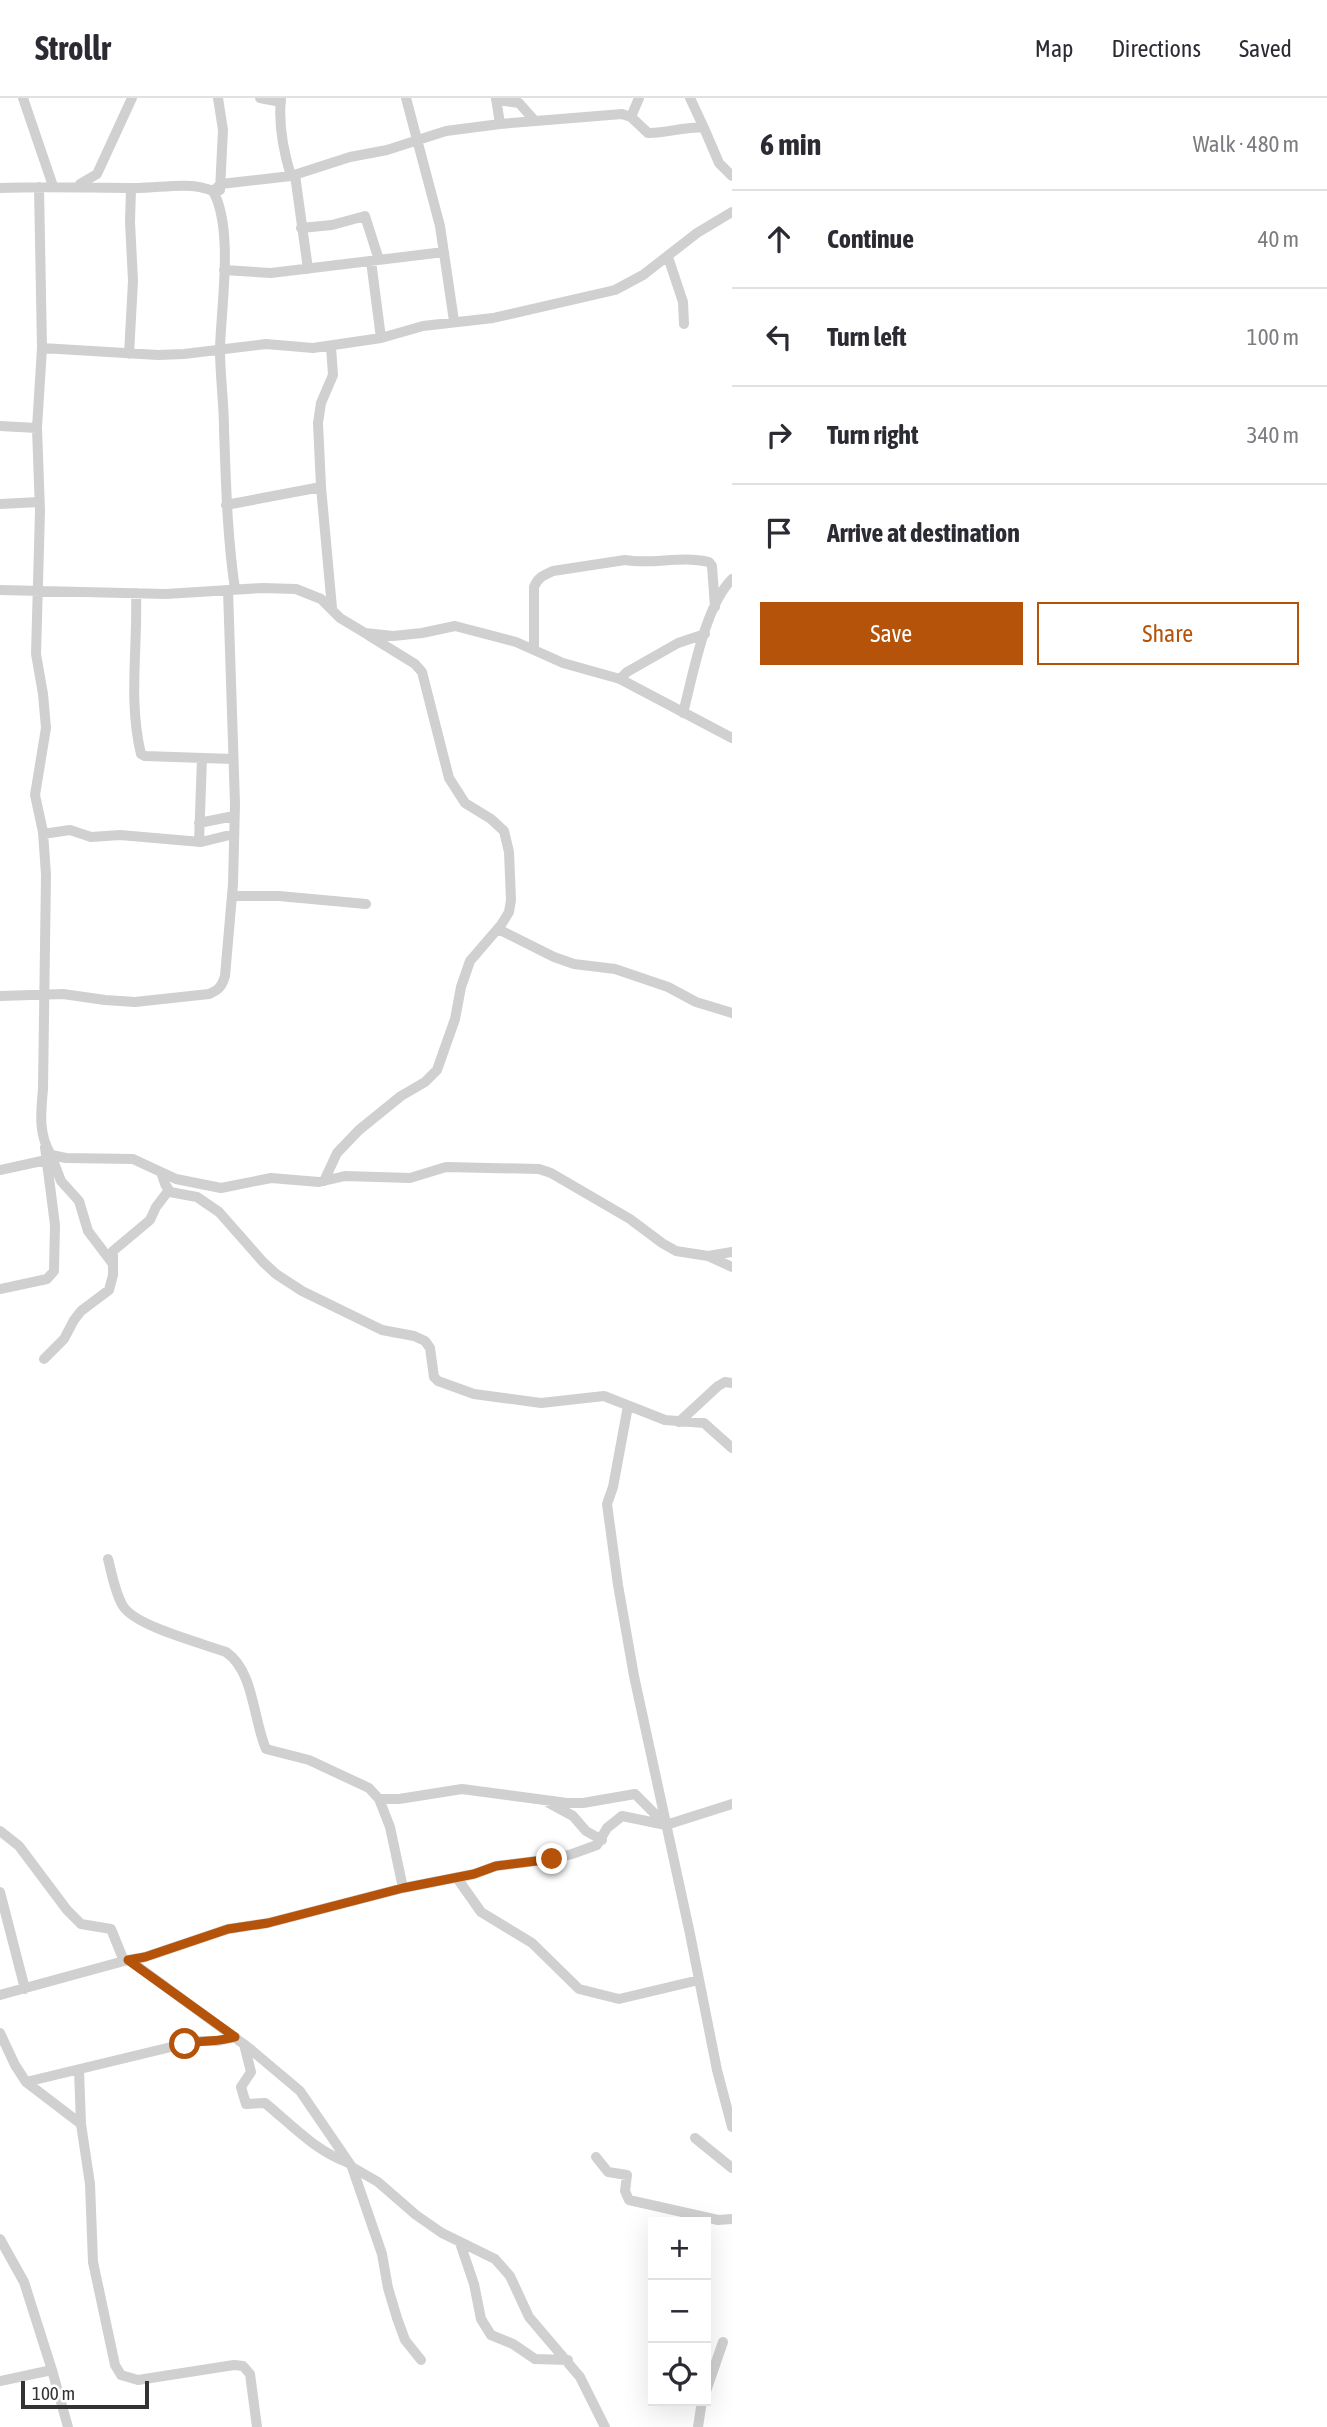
<!DOCTYPE html>
<meta charset="utf-8">
<style>
body{margin:0;font-family:"Asap Condensed",sans-serif;background:#f7f7f7;color:#2b2b33}
.controls{position:absolute;right:21px;bottom:21px;display:grid;overflow:hidden;border-radius:0px;box-shadow:0 7px 28px #0002}
.controls button{width:63px;height:63px;display:grid;place-items:center;padding:0;border:0;border-bottom:2px solid #e1e1e2;background:#fff;color:#2b2b33;font:35px sans-serif}
.scale{position:absolute;left:21px;bottom:18px;width:128px;box-sizing:border-box;padding-left:7px;border:4px solid #333;border-top:0;font-size:19px;line-height:24px;white-space:nowrap;color:#333;-webkit-text-stroke:5px #fff;paint-order:stroke}
.stop{position:absolute;width:21px;height:21px;margin:-16px;border:5px solid #b45309;border-radius:50%;background:#fff}
.stop.end{background:#b45309;border-color:#fff;box-shadow:0 2px 7px #0008}
.list{margin:0;padding:0;list-style:none}
h2{display:flex;justify-content:space-between;align-items:center;height:91px;margin:0;padding:0 28px;font-size:30px}
h2 small{font-size:23px;font-weight:400;color:#7c7c81}
.list li{display:grid;grid-template-columns:46px 1fr auto;gap:21px;align-items:center;box-sizing:border-box;height:98px;padding:0 28px;border-top:2px solid #e1e1e2}
.list b{display:block;font-size:26px;white-space:nowrap}
.list em{font-size:23px;font-style:normal;color:#7c7c81}
.actions{display:flex;gap:14px;padding:21px 28px}
.actions a{flex:1;padding:16px 0;border:2px solid #b45309;border-radius:0px;text-align:center;font-size:24px;color:#b45309}
.actions .main{background:#b45309;color:#fff}
.icon{flex:none;width:38px;height:38px;fill:none;stroke:currentColor;stroke-width:2;stroke-linecap:round;stroke-linejoin:round}
.map{position:relative;flex:none;width:732px;height:2329px;overflow:hidden}
header{display:flex;align-items:center;gap:42px;box-sizing:border-box;height:98px;padding:0 35px;background:#fff;border-bottom:2px solid #e1e1e2}
header strong{font-size:33px}
nav{display:flex;gap:38px;margin-inline-start:auto;font-size:24px}
main{display:flex}
aside{flex:1;background:#fff}
.map>svg:first-child{display:block}
.lines{fill:none;stroke-linecap:round;stroke-linejoin:round}
.minor{stroke:#d0d0d0;stroke-width:10}
.route{stroke:#b45309;stroke-width:9}
</style>
<header>
<strong>Strollr</strong>
<nav><a>Map</a><a>Directions</a><a>Saved</a></nav>
</header>
<main>
<div class="map">
<svg width="732" height="2329" viewBox="0 0 732 2329">
<rect width="100%" height="100%" fill="#fff"/>
<g class="lines">
<path class="minor" d="M 23,0 L 53,88
M 218,0 L 223,32 L 220,92
M 260,0 L 281,4
M 281,0 C 278,27 283,52 291,78
M 406,0 L 440,128 L 454,223
M 496,0 L 500,26
M 690,0 L 704,30
M 496,2 L 519,5 L 535,23
M 631,19 L 639,0
M 295,77 L 308,171
M 80,86 L 97,76 L 132,0
M 39,89 L 42,250 L 37,330 L 40,413 L 36,556 L 43,596 L 46,630 L 35,697 L 43,734 L 46,777 L 43,991 C 41,1014 38,1036 51,1057 L 66,1060 L 133,1061 L 176,1081 L 221,1090 L 271,1080 L 319,1084 L 345,1078 L 410,1080 L 446,1069 L 539,1071 L 551,1075 L 630,1121 L 662,1145 L 676,1153 L 708,1158 L 732,1169
M 0,90 C 46,88 91,90 137,90 C 162,90 190,83 213,93 C 234,131 221,208 220,251 C 220,278 224,305 224,331 C 226,385 227,437 235,491
M 213,93 L 221,86 L 291,78 L 350,59 L 387,52 L 446,33 L 500,26 L 622,16 L 631,19 L 648,35 C 664,36 691,27 704,30 L 719,65 L 732,78
M 301,130 L 332,127 L 365,118 L 379,162
M 668,159 L 683,204 L 684,226
M 371,163 L 381,240
M 224,172 L 271,175 L 444,154
M 331,249 L 333,277 L 321,305 L 318,325 L 321,389 L 332,510
M 42,250 L 158,257 L 184,256 L 266,246 L 313,250 L 381,240 L 423,228 L 493,220 L 615,192 L 643,177 L 697,135 L 732,114
M 129,256 L 133,183 L 130,124 L 131,90
M 0,328 L 37,330
M 0,406 L 39,404
M 226,407 L 321,389
M 0,492 L 166,496 L 262,490 L 296,491 L 321,501 L 340,520 L 365,535 L 393,538 L 422,535 L 455,528 L 516,544 L 563,565 L 620,581 L 732,640
M 136,495 C 138,549 128,603 141,656 L 145,658 L 233,661
M 534,552 L 534,489 C 538,479 544,477 553,473 L 625,462 C 653,467 681,457 709,464 L 712,468 L 715,509
M 620,581 L 627,574 L 678,545 L 705,536
M 683,615 C 693,577 705,508 732,481
M 199,725 L 234,718
M 43,736 L 70,732 L 91,739 L 120,737 L 201,744 L 234,736
M 199,744 L 202,660
M 232,798 L 279,798 L 366,806
M 498,831 L 554,859 L 574,866 L 615,871 L 668,889 L 696,904 L 732,915
M 0,898 L 63,896 L 105,902 L 135,904 L 209,896 C 219,892 222,888 225,878 L 233,786 L 235,706 L 228,492
M 51,1057 L 61,1083 L 79,1103 L 88,1133 L 113,1166
M 0,1072 L 46,1062
M 161,1074 L 165,1086 L 170,1094 L 197,1099 L 219,1114 L 263,1164 L 276,1176 L 302,1193 L 382,1232 L 414,1238 L 425,1243 L 430,1250 L 434,1279 L 438,1283 L 474,1296 L 541,1305 L 604,1298 L 665,1322 L 704,1325 L 732,1350
M 324,1083 L 337,1055 L 359,1032 L 401,998 L 425,984 L 437,972 L 455,921 L 461,889 L 470,863 L 501,827 L 509,814 L 511,802 L 509,754 L 504,733 L 491,721 L 465,705 L 449,680 L 422,574 L 415,566 L 368,537
M 708,1158 L 732,1154
M 0,1191 L 47,1181 L 54,1173 L 55,1127 L 45,1049
M 44,1261 L 64,1241 L 74,1222 L 81,1213 L 109,1192 L 113,1177 L 113,1153 L 150,1122 L 156,1109 L 169,1092
M 628,1308 L 613,1389 L 607,1406 L 618,1487 L 634,1578 L 690,1836 L 717,1972 L 732,2029
M 679,1324 L 718,1288 L 725,1284 L 732,1285
M 108,1461 C 112,1476 115,1495 123,1508 C 135,1528 201,1545 226,1554 C 254,1573 253,1621 266,1651 L 309,1662 L 369,1690 L 379,1701 L 390,1729 L 403,1790
M 379,1701 L 399,1701 L 462,1691 L 567,1705 L 583,1705 L 635,1696 L 666,1727
M 549,1705 L 573,1718 L 586,1733 L 602,1742
M 0,1733 L 19,1748 L 67,1812 L 81,1826 L 111,1831 L 124,1863
M 457,1780 L 481,1814 L 532,1845 L 579,1891 L 619,1901 L 699,1882
M 0,1794 L 25,1891
M 129,1862 L 249,1950 L 300,1993 L 352,2069 L 378,2084 L 416,2117 L 442,2135 L 495,2161 L 510,2178 L 529,2219 L 580,2279 L 605,2329
M 0,1897 L 124,1863 L 145,1859 L 228,1831 L 268,1825 L 403,1790 L 474,1776 L 496,1768 L 552,1761 L 572,1756 L 597,1747 L 607,1730 L 622,1718 L 666,1727 L 732,1706
M 0,1935 L 15,1967 L 26,1984 L 81,2026
M 244,1946 L 251,1974 L 241,1989 L 246,2006 L 265,2005 C 292,2027 315,2053 349,2065
M 79,1972 L 81,2026 L 90,2086 L 93,2164 L 115,2267 L 121,2277 L 138,2282 L 234,2267 L 243,2268 L 250,2276 L 257,2329
M 26,1984 L 196,1943 L 218,1943 L 235,1939
M 695,2040 L 732,2070
M 596,2059 L 608,2074 L 627,2077 L 625,2093 L 629,2102 L 718,2122 L 732,2121
M 352,2069 L 382,2156 L 388,2190 L 397,2220 L 405,2242 L 421,2262
M 0,2141 L 24,2184 L 52,2272
M 460,2145 L 474,2186 L 481,2221 L 491,2237 L 513,2246 L 535,2261 L 568,2262
M 0,2283 L 52,2272 L 68,2329
M 706,2293 L 723,2244
M 698,2329 L 702,2303"/>
</g>
<g class="lines">
<path class="route" d="M 185,1946 C 202,1942 218,1944 235,1939 L 128,1862 L 145,1859 L 228,1831 L 268,1825 L 403,1790 L 474,1776 L 496,1768 L 552,1761"/>
</g>
</svg>
<div class="controls">
<button>+</button>
<button>−</button>
<button><svg class="icon" aria-label="locate" viewBox="0 0 24 24"><circle cx="12" cy="12" r="6"/><path d="M12 2v4M12 18v4M2 12h4M18 12h4"/></svg></button>
</div>
<div class="scale">100 m</div>
<div class="stop" style="left:185px;top:1946px"></div>
<div class="stop end" style="left:552px;top:1761px"></div>
</div>
<aside>
<h2>6 min<small>Walk · 480 m</small></h2>
<ul class="list">
<li><svg class="icon" aria-label="ahead" viewBox="0 0 24 24"><path d="M12 20V5M6 11l6-6 6 6"/></svg><div><b>Continue</b></div><em>40 m</em></li>
<li><svg class="icon" aria-label="left" viewBox="0 0 24 24"><path d="M17 20v-9H6M10 6l-5 5 5 5"/></svg><div><b>Turn left</b></div><em>100 m</em></li>
<li><svg class="icon" aria-label="right" viewBox="0 0 24 24"><path d="M7 20v-9h11M14 6l5 5-5 5"/></svg><div><b>Turn right</b></div><em>340 m</em></li>
<li><svg class="icon" aria-label="arrive" viewBox="0 0 24 24"><path d="M6 21V4h12l-3 4 3 4H6"/></svg><div><b>Arrive at destination</b></div></li>
</ul>
<div class="actions"><a class="main">Save</a><a>Share</a></div>
</aside>
</main>
